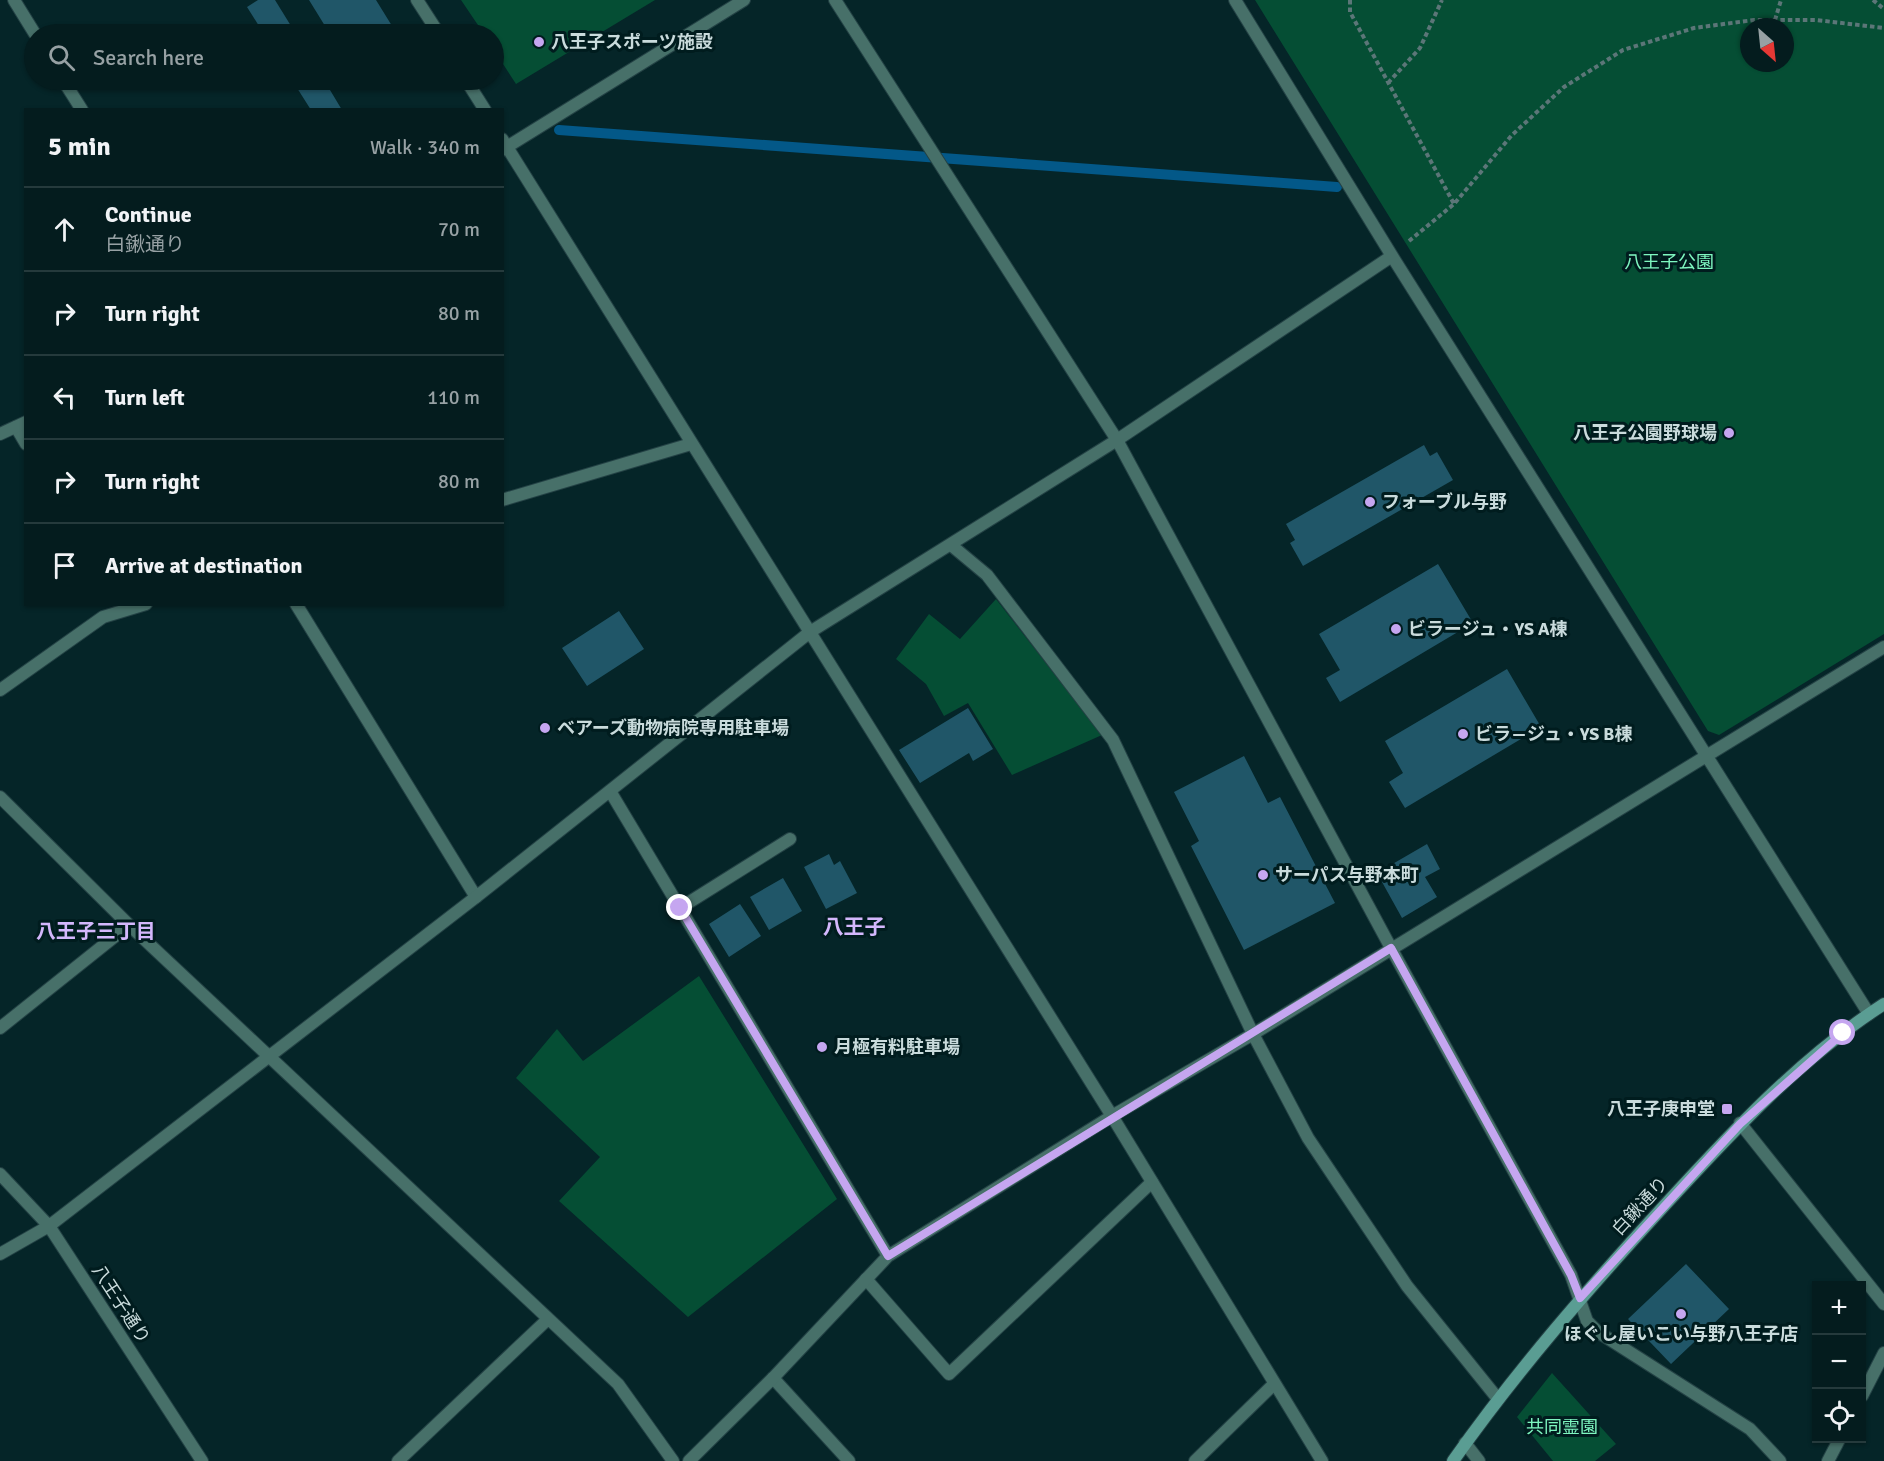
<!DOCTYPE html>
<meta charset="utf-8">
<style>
body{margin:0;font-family:Signika,"Noto Sans JP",sans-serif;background:#0d2527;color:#f1f3f6}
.controls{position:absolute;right:18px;bottom:18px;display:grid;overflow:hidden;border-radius:0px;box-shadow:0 2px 4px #0004}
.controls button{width:54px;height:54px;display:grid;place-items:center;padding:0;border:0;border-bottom:2px solid #253a3c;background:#041c1e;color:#f1f3f6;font:30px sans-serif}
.compass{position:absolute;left:1740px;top:18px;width:54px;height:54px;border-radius:50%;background:#041c1e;box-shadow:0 2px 4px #0004;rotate:153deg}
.stop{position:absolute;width:18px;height:18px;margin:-14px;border:4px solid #c5a6f0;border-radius:50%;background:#fff}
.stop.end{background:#c5a6f0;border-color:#fff;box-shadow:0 2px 6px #0008}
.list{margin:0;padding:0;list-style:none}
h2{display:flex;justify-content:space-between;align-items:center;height:78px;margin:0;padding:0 24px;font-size:26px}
h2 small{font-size:20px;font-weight:400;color:#97a1a4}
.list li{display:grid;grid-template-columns:39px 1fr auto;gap:18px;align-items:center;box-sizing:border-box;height:84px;padding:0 24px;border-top:2px solid #253a3c}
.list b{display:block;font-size:22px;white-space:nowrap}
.list p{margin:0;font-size:20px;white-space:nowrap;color:#97a1a4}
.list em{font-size:20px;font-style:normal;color:#97a1a4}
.icon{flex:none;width:33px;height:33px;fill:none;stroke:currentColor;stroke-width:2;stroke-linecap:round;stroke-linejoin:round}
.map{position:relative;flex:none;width:1884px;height:1461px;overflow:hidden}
.search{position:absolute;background:#041c1e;box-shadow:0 2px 4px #0004;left:24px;top:24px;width:480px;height:66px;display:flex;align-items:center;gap:15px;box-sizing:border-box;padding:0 21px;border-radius:33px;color:#97a1a4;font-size:22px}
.panel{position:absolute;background:#041c1e;box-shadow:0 2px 4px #0004;left:24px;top:108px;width:480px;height:498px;border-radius:0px}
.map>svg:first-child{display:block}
.green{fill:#054e34;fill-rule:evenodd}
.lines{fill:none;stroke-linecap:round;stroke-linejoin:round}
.stream{stroke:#035888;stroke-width:10}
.building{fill:#205668}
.lane-casing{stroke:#244245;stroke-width:14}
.street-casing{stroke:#244245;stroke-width:14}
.secondary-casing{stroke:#244245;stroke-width:14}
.path{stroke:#5c7678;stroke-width:4;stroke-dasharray:4.5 3;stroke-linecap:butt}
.lane{stroke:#477069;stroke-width:12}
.street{stroke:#477069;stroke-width:12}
.secondary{stroke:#5a9d93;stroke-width:12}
.route{stroke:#c5a6f0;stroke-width:8}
.poi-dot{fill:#c5a6f0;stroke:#001c1e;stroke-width:2}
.labels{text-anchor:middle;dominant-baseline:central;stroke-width:6;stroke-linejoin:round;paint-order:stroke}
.poi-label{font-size:18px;font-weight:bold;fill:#c9dbdc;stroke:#001c1e;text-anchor:start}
.park-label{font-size:18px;fill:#7ef7c0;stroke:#001c1e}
.street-label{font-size:18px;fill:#c9dbdc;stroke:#001c1e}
.neighbourhood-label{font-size:20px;font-weight:bold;fill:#d3b7fc;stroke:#001c1e}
.quarter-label{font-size:21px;font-weight:bold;fill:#d3b7fc;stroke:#001c1e}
</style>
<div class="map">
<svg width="1884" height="1461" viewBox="0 0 1884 1461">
<rect width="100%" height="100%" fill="#052528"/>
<path class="green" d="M 461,0 L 655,0 L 516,84 L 494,50 L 494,34 L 484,34 Z
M 1255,0 L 1884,0 L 1884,634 L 1719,735 L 1708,731 ZM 1749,27 L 1785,27 L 1785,63 L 1749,63 Z
M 996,599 L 1102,735 L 1012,775 L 968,703 L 944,716 L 926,684 L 896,659 L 929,614 L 960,639 Z
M 699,976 L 837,1199 L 688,1317 L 559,1201 L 600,1157 L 516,1078 L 557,1029 L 583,1061 Z
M 1552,1373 L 1616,1444 L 1595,1461 L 1553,1461 L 1517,1417 Z"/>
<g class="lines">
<path class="stream" d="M 559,130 L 1337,187"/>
</g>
<path class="building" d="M 258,0 L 275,0 L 296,34 L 264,34 L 247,7 Z
M 309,0 L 376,0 L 397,34 L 330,34 Z
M 292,80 L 324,80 L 342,110 L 311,110 Z
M 1424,445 L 1430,456 L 1437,452 L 1453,480 L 1303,566 L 1290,543 L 1295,540 L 1286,524 Z
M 1438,564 L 1473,623 L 1340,702 L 1326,678 L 1340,670 L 1319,634 Z
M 619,611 L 644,649 L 587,686 L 562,648 Z
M 1507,669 L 1541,727 L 1405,808 L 1389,782 L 1403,773 L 1385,741 Z
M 968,708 L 993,749 L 973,761 L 969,753 L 920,783 L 899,750 Z
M 1244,756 L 1268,803 L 1280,797 L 1335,903 L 1244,950 L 1191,846 L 1199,841 L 1174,792 Z
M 1427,844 L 1440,869 L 1425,877 L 1437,897 L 1402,918 L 1377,873 Z
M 829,854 L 834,865 L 840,861 L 857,893 L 826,909 L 804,867 Z
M 783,878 L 802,911 L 769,930 L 750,897 Z
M 740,904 L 761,936 L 729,957 L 709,924 Z
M 1686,1264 L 1729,1309 L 1671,1364 L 1628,1319 Z"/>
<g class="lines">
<g class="lane-casing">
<path id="lane" d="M 16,427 L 26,444
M 296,604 L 476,897
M 680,908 L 790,839
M 0,1028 L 129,925
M 1740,1123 L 1884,1304
M 866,1279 L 949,1374 L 1152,1182
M 773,1378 L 849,1461
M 1862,1396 L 1884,1353
M 1195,1461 L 1274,1384
M 1828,1461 L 1840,1438"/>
</g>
<g class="street-casing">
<path id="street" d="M 14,0 L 35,34
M 417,0 L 439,34
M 835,0 L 1117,440 L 1391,948 L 1571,1275 L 1587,1321 L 1598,1332 L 1750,1429 L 1780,1461
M 1235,0 L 1392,256 L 1869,1014
M 63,80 L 82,110
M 466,80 L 485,110
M 502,139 L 1112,1116 L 1322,1461
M 502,150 L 744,0
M 0,434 L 26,422
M 502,500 L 691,444
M 951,545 L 987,575 L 1113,740 L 1253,1034 L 1308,1138 L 1407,1286 L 1498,1399
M 0,690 L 103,617 L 146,604
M 610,791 L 888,1256
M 0,797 L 129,925 L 618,1384 L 673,1461
M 0,1174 L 49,1226 L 202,1461
M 0,1254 L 49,1226 L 476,897 L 810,632 L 1117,440 L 1392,256
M 1465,1443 L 1479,1461
M 398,1461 L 548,1319
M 689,1461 L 773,1378 L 888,1256 L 1112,1116 L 1253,1034 L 1884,647"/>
</g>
<g class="secondary-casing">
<path id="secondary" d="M 1453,1461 C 1517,1370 1589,1288 1664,1206 C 1731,1133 1800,1058 1884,1004"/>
</g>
<path class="path" d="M 1350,0 L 1350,12 L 1454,204
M 1873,0 L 1884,9
M 1775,20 L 1781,0
M 1388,83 L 1420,48 L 1442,0
M 1409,241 L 1454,204 L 1512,135 L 1564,87 L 1623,50 L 1694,28 L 1754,20 L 1816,20 L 1884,28"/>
<use href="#lane" class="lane"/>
<use href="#street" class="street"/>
<use href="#secondary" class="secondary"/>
</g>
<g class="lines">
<path class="route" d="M 680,908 L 888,1256 C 1055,1152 1224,1052 1391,948 L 1571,1275 L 1580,1298 L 1740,1124 L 1843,1033"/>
</g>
<g class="poi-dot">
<circle cx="539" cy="42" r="6"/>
<circle cx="1729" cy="433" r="6"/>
<circle cx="1370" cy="502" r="6"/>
<circle cx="1396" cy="629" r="6"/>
<circle cx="545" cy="728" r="6"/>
<circle cx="1463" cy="734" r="6"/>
<circle cx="1263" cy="875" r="6"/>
<circle cx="822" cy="1047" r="6"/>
<rect x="1721" y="1103" width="12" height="12" rx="3"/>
<circle cx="1681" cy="1314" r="6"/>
</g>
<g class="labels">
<g class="poi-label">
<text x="551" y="42">八王子スポーツ施設</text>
<text x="1717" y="433" text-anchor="end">八王子公園野球場</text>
<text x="1382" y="502">フォーブル与野</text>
<text x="1408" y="629">ビラージュ・YS A棟</text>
<text x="557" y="728">ベアーズ動物病院専用駐車場</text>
<text x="1475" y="734">ビラ―ジュ・YS B棟</text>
<text x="1275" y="875">サーパス与野本町</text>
<text x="834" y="1047">月極有料駐車場</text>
<text x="1715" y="1109" text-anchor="end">八王子庚申堂</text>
<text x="1681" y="1334" text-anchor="middle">ほぐし屋いこい与野八王子店</text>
</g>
<g class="park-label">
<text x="1669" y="262">八王子公園</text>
<text x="1562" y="1427">共同霊園</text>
</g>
<g class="street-label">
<text transform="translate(1640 1206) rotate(-47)">白鍬通り</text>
<text transform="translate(121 1304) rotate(57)">八王子通り</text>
</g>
<g class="neighbourhood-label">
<text x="96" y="931">八王子三丁目</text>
</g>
<g class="quarter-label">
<text x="854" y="927">八王子</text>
</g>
</g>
</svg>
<div class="controls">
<button>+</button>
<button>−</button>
<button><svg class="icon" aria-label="locate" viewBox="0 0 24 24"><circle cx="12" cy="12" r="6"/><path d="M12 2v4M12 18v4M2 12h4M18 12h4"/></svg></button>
</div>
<svg class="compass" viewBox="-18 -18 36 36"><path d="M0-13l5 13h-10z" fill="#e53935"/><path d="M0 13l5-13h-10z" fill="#97a1a4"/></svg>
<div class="stop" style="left:1843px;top:1033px"></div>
<div class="stop end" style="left:680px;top:908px"></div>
<div class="search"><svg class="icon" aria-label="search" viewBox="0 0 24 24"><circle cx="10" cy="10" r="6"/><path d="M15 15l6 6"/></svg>Search here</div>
<section class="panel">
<h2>5 min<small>Walk · 340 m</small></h2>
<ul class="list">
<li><svg class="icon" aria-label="ahead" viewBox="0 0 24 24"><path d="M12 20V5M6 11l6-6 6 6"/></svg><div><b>Continue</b><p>白鍬通り</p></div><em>70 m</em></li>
<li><svg class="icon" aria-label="right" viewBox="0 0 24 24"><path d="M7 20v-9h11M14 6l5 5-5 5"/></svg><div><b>Turn right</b></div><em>80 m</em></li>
<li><svg class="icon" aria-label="left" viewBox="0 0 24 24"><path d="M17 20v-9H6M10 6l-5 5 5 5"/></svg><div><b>Turn left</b></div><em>110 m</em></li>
<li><svg class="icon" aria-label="right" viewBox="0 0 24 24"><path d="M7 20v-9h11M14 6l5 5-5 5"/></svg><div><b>Turn right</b></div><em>80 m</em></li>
<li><svg class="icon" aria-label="arrive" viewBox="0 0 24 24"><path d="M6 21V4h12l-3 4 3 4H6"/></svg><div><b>Arrive at destination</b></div></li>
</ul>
</section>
</div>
